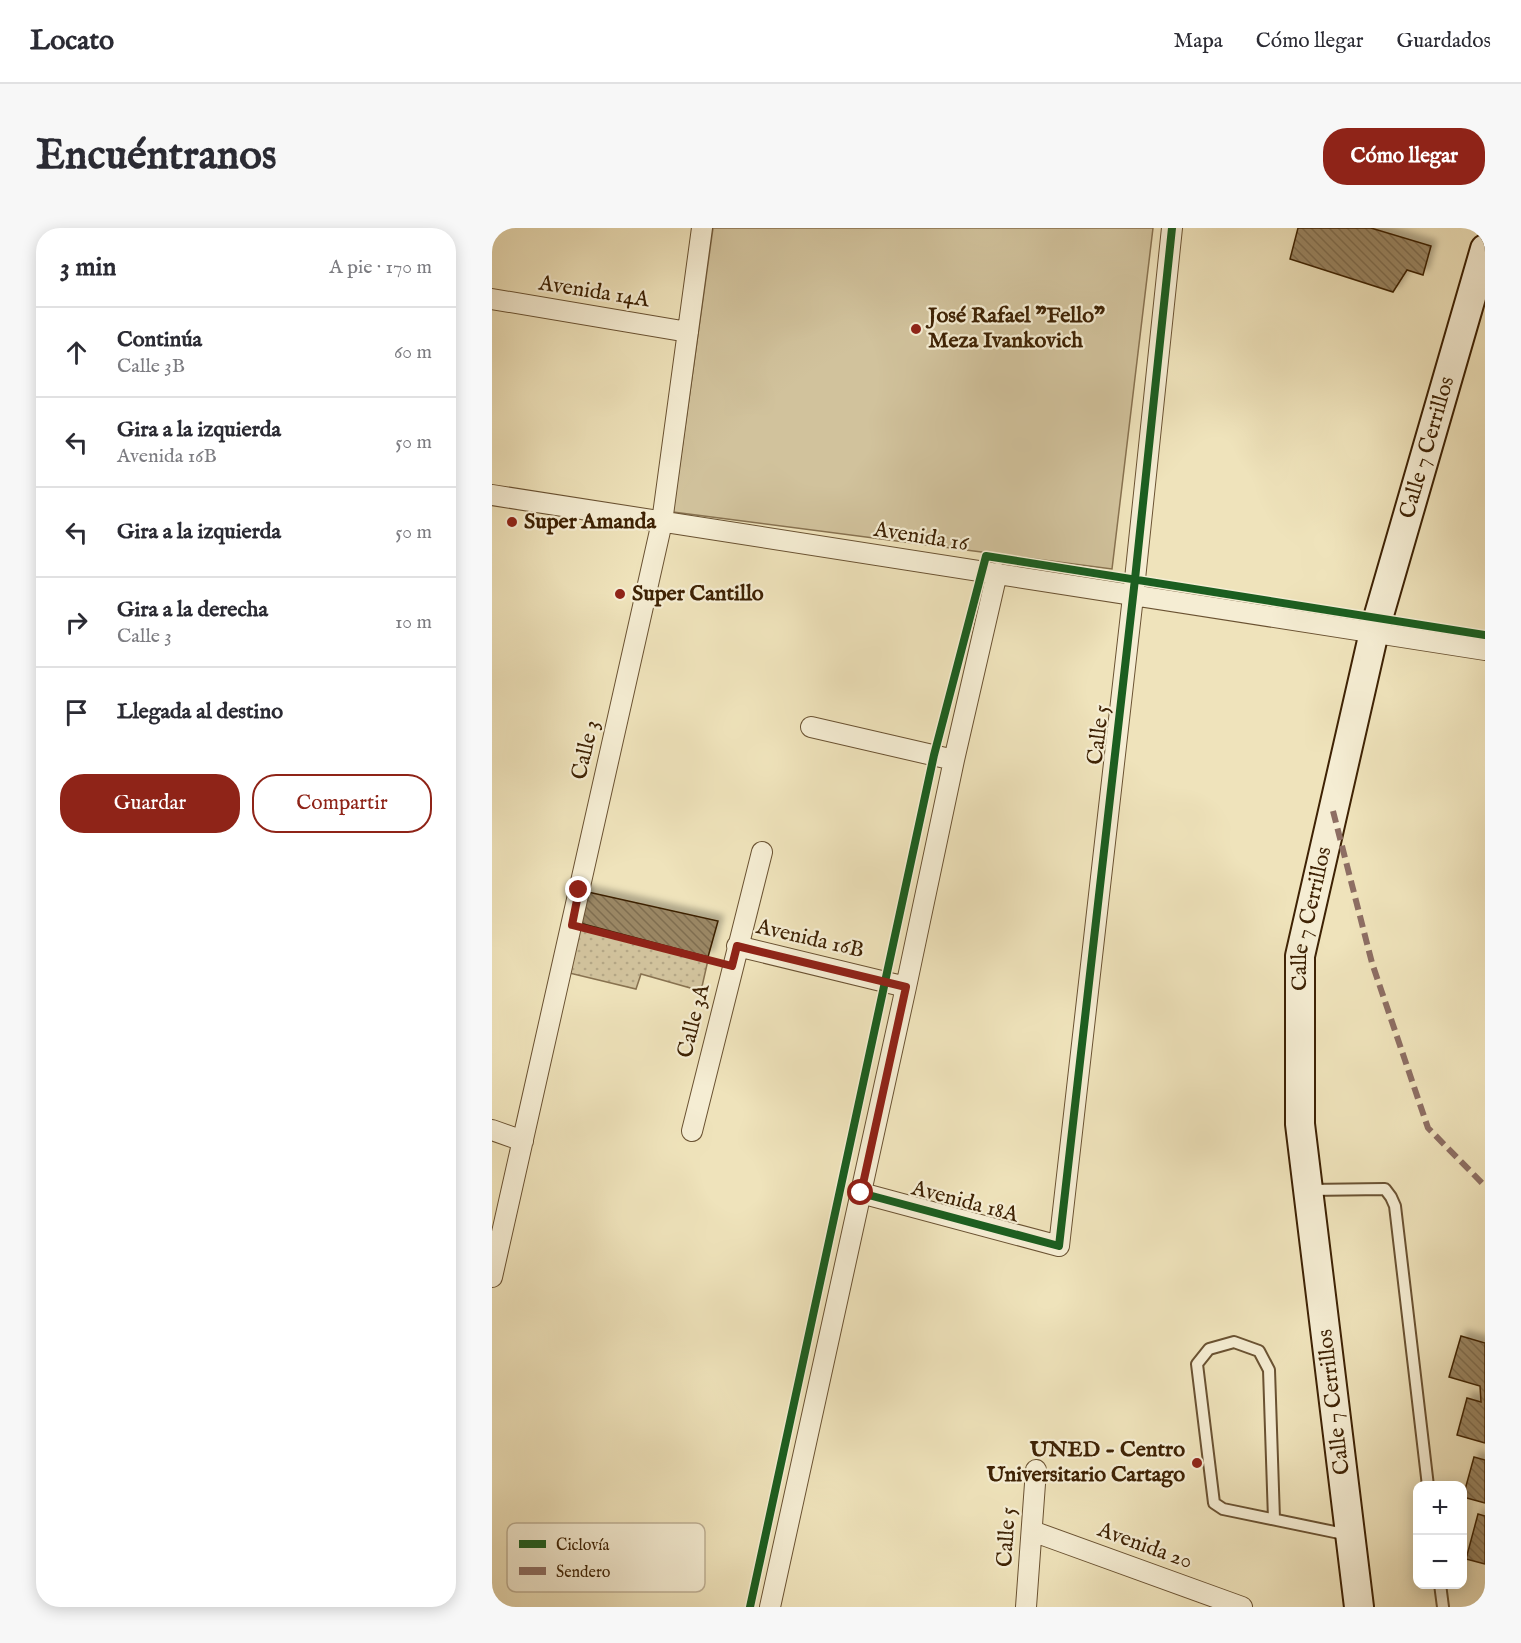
<!DOCTYPE html>
<html lang="es">
<meta charset="utf-8">
<style>
body{margin:0;font-family:"IM FELL English",serif;background:#f7f7f7;color:#2b2b33}
.controls{position:absolute;right:18px;bottom:18px;display:grid;overflow:hidden;border-radius:12px;box-shadow:0 3px 15px #0003}
.controls button{width:54px;height:54px;display:grid;place-items:center;padding:0;border:0;border-bottom:2px solid #e1e1e2;background:#fff;color:#2b2b33;font:30px sans-serif}
.stop{position:absolute;width:18px;height:18px;margin:-14px;border:4px solid #8f2418;border-radius:50%;background:#fff}
.stop.end{background:#8f2418;border-color:#fff;box-shadow:0 2px 6px #0008}
.list{margin:0;padding:0;list-style:none}
h2{display:flex;justify-content:space-between;align-items:center;height:78px;margin:0;padding:0 24px;font-size:26px}
h2 small{font-size:20px;font-weight:400;color:#7c7c81}
.list li{display:grid;grid-template-columns:39px 1fr auto;gap:18px;align-items:center;box-sizing:border-box;height:90px;padding:0 24px;border-top:2px solid #e1e1e2}
.list b{display:block;font-size:22px;white-space:nowrap}
.list p{margin:0;font-size:20px;white-space:nowrap;color:#7c7c81}
.list em{font-size:20px;font-style:normal;color:#7c7c81}
.actions{display:flex;gap:12px;padding:18px 24px}
.actions a{flex:1;padding:14px 0;border:2px solid #8f2418;border-radius:24px;text-align:center;font-size:21px;color:#8f2418}
.actions .main{background:#8f2418;color:#fff}
.icon{flex:none;width:33px;height:33px;fill:none;stroke:currentColor;stroke-width:2;stroke-linecap:round;stroke-linejoin:round}
.map{position:relative;flex:none;width:993px;height:1379px;overflow:hidden;border-radius:24px}
header{display:flex;align-items:center;gap:36px;box-sizing:border-box;height:84px;padding:0 30px;background:#fff;border-bottom:2px solid #e1e1e2}
header strong{font-size:28px}
nav{display:flex;gap:33px;margin-inline-start:auto;font-size:21px}
.intro{display:flex;align-items:center;justify-content:space-between;box-sizing:border-box;height:144px;padding:0 36px}
h1{margin:0;font-size:42px}
.button{padding:15px 27px;border-radius:24px;background:#8f2418;color:#fff;font-size:21px;font-weight:700}
main{display:flex;gap:36px;padding:0 36px}
aside{flex:1;background:#fff;border-radius:24px;box-shadow:0 3px 15px #0003}
.map>svg:first-child{display:block}
.park{fill:url(#park-dots);stroke:#887250;stroke-width:1.5}
.garden{fill:#d1c29c;stroke:#887250;stroke-width:1.5}
.building{fill:url(#building-back-hatch);stroke:#3e2204;stroke-width:1.5;filter:url(#shadow)}
.lines{fill:none;stroke-linecap:round;stroke-linejoin:round}
.service-casing{stroke:#6a5232;stroke-width:14}
.minor-casing{stroke:#6a5232;stroke-width:22}
.secondary-casing{stroke:#3e2204;stroke-width:32}
.path{stroke:#3e2204;stroke-width:4;stroke-dasharray:1.5 3;stroke-linecap:butt}
.service{stroke:#f5edd3;stroke-width:10}
.minor{stroke:#f5edd3;stroke-width:20}
.secondary{stroke:#f5edd3;stroke-width:28}
.quiet{stroke:#8d6e63;stroke-width:6;stroke-dasharray:12 6;stroke-linecap:butt}
.cycleway-casing{stroke:#f5edd3;stroke-width:11}
.cycleway{stroke:#1b5e20;stroke-width:8}
.route{stroke:#8f2418;stroke-width:8}
.poi-dot{fill:#8f2418;stroke:#f5edd3;stroke-width:2}
.labels{text-anchor:middle;dominant-baseline:central;stroke-width:4.5;stroke-linejoin:round;paint-order:stroke}
.street-label{font-size:22px;fill:#3e2204;stroke:#f5edd3}
.poi-label{font-size:22px;font-weight:bold;fill:#3e2204;stroke:#f5edd3;text-anchor:start}
.key{fill:#f5edd3;stroke:#beb095;stroke-width:1.5}
.key-label{font-size:16px;fill:#3e2204}
</style>
<header>
<strong>Locato</strong>
<nav><a>Mapa</a><a>Cómo llegar</a><a>Guardados</a></nav>
</header>
<div class="intro"><h1>Encuéntranos</h1><a class="button">Cómo llegar</a></div>
<main>
<aside>
<h2>3 min<small>A pie · 170 m</small></h2>
<ul class="list">
<li><svg class="icon" aria-label="ahead" viewBox="0 0 24 24"><path d="M12 20V5M6 11l6-6 6 6"/></svg><div><b>Continúa</b><p>Calle 3B</p></div><em>60 m</em></li>
<li><svg class="icon" aria-label="left" viewBox="0 0 24 24"><path d="M17 20v-9H6M10 6l-5 5 5 5"/></svg><div><b>Gira a la izquierda</b><p>Avenida 16B</p></div><em>50 m</em></li>
<li><svg class="icon" aria-label="left" viewBox="0 0 24 24"><path d="M17 20v-9H6M10 6l-5 5 5 5"/></svg><div><b>Gira a la izquierda</b></div><em>50 m</em></li>
<li><svg class="icon" aria-label="right" viewBox="0 0 24 24"><path d="M7 20v-9h11M14 6l5 5-5 5"/></svg><div><b>Gira a la derecha</b><p>Calle 3</p></div><em>10 m</em></li>
<li><svg class="icon" aria-label="arrive" viewBox="0 0 24 24"><path d="M6 21V4h12l-3 4 3 4H6"/></svg><div><b>Llegada al destino</b></div></li>
</ul>
<div class="actions"><a class="main">Guardar</a><a>Compartir</a></div>
</aside>
<div class="map">
<svg width="993" height="1379" viewBox="0 0 993 1379">
<defs>
<pattern id="park-dots" width="8" height="8" patternUnits="userSpaceOnUse" patternTransform="scale(1.5)"><rect width="8" height="8" fill="#d1c29c"/><path d="M2 2h.1M6 6h.1" fill="none" stroke="#b4a685" stroke-width="1.8" stroke-linecap="round"/></pattern>
<pattern id="building-back-hatch" width="6" height="6" patternUnits="userSpaceOnUse" patternTransform="scale(1.5)"><rect width="6" height="6" fill="#9a8663"/><path d="M-1 5l2 2M0 0l6 6M5-1l2 2" fill="none" stroke="#7f6d4f"/></pattern>
<filter id="shadow"><feDropShadow dx="5.5" dy="-5.5" stdDeviation="3" flood-color="#0004"/></filter>
</defs>
<rect width="100%" height="100%" fill="#efe3bb"/>
<filter id="stains"><feTurbulence type="fractalNoise" baseFrequency=".00333" numOctaves="4"/><feColorMatrix values="0 0 0 0 .2 0 0 0 0 .09 0 0 0 0 .02 0 0 0 .5 -.17"/></filter>
<radialGradient id="worn" r=".72"><stop offset=".6" stop-color="#630" stop-opacity="0"/><stop offset="1" stop-color="#630" stop-opacity=".3"/></radialGradient>
<path class="park" d="M 80,697 L 216,732 L 209,763 L 149,746 L 144,761 L 69,743 Z"/>
<path class="garden" d="M 221,0 L 661,0 L 620,341 L 181,284 Z"/>
<path class="building" d="M 806,0 L 879,0 L 939,18 L 931,47 L 915,42 L 901,64 L 798,31 Z
M 87,662 L 226,693 L 216,729 L 80,693 Z
M 969,1108 L 993,1115 L 993,1215 L 965,1207 L 975,1170 L 989,1174 L 988,1158 L 957,1149 Z
M 982,1229 L 993,1232 L 993,1275 L 971,1269 Z
M 986,1286 L 993,1288 L 993,1336 L 974,1331 Z"/>
<g class="lines">
<g class="service-casing">
<path id="service" d="M 816,962 L 893,961 L 899,969 L 903,978 L 936,1258
M 782,1291 L 777,1142 L 767,1123 L 742,1114 L 717,1121 L 705,1136 L 722,1275 L 731,1281 L 857,1307
M 948,1356 L 951,1379"/>
</g>
<g class="minor-casing">
<path id="minor" d="M 0,71 L 196,104
M 0,267 L 993,422
M 319,499 L 462,532
M 245,718 L 414,759
M 0,902 L 31,913
M 200,903 L 270,624
M 369,965 L 567,1018 L 643,351 L 680,0
M 0,1049 L 170,294 L 210,0
M 540,1303 L 750,1379
M 278,1379 L 414,759 L 462,532 L 505,345
M 534,1379 L 544,1242"/>
</g>
<g class="secondary-casing">
<g id="secondary">
<path id="s1" d="M 867,1379 L 808,896 L 808,728 L 882,404 L 993,21"/>
</g>
</g>
<path class="path" d="M 98,702 L 222,733"/>
<use href="#service" class="service"/>
<use href="#minor" class="minor"/>
<use href="#secondary" class="secondary"/>
<path class="quiet" d="M 841,583 L 880,735 L 936,900 L 993,958"/>
<g class="cycleway-casing">
<path id="cycleway" d="M 369,965 L 567,1018 L 643,351 L 680,0
M 258,1379 L 442,527 L 494,328 L 993,407"/>
</g>
<use href="#cycleway" class="cycleway"/>
</g>
<g class="lines">
<path class="route" d="M 87,662 L 80,697 L 240,738 L 245,718 L 414,759 L 369,965"/>
</g>
<g class="poi-dot">
<circle cx="424" cy="101" r="6"/>
<circle cx="20" cy="294" r="6"/>
<circle cx="128" cy="366" r="6"/>
<circle cx="705" cy="1235" r="6"/>
</g>
<g class="labels">
<g class="street-label">
<text transform="translate(102 64) rotate(9)">Avenida 14A</text>
<text stroke="none"><textPath href="#s1" startOffset="1179">Calle 7 Cerrillos</textPath></text>
<text transform="translate(429 309) rotate(9)">Avenida 16</text>
<text transform="translate(607 507) rotate(-83)">Calle 5</text>
<text transform="translate(94 522) rotate(-77)">Calle 3</text>
<text stroke="none"><textPath href="#s1" startOffset="693">Calle 7 Cerrillos</textPath></text>
<text transform="translate(318 711) rotate(13)">Avenida 16B</text>
<text transform="translate(202 793) rotate(-76)">Calle 3A</text>
<text transform="translate(473 974) rotate(15)">Avenida 18A</text>
<text transform="translate(842 1174) rotate(-97)">Calle 7 Cerrillos</text>
<text transform="translate(515 1309) rotate(-86)">Calle 5</text>
<text transform="translate(653 1318) rotate(20)">Avenida 20</text>
</g>
<g class="poi-label">
<text x="436" y="88">José Rafael "Fello"<tspan x="436" dy="25">Meza Ivankovich</tspan></text>
<text x="32" y="294">Super Amanda</text>
<text x="140" y="366">Super Cantillo</text>
<text x="693" y="1222" text-anchor="end">UNED - Centro<tspan x="693" dy="25">Universitario Cartago</tspan></text>
</g>
</g>
<rect x="15" y="1295" width="198" height="69" rx="9" class="key"/>
<rect x="27" y="1312" width="27" height="8" fill="#1b5e20"/>
<rect x="27" y="1339" width="27" height="8" fill="#8d6e63"/>
<g class="key-label">
<text x="64" y="1322">Ciclovía</text>
<text x="64" y="1349">Sendero</text>
</g>
<rect width="100%" height="100%" filter="url(#stains)"/>
<rect width="100%" height="100%" fill="url(#worn)"/>
</svg>
<div class="controls">
<button>+</button>
<button>−</button>
</div>
<div class="stop" style="left:369px;top:965px"></div>
<div class="stop end" style="left:87px;top:662px"></div>
</div>
</main>
